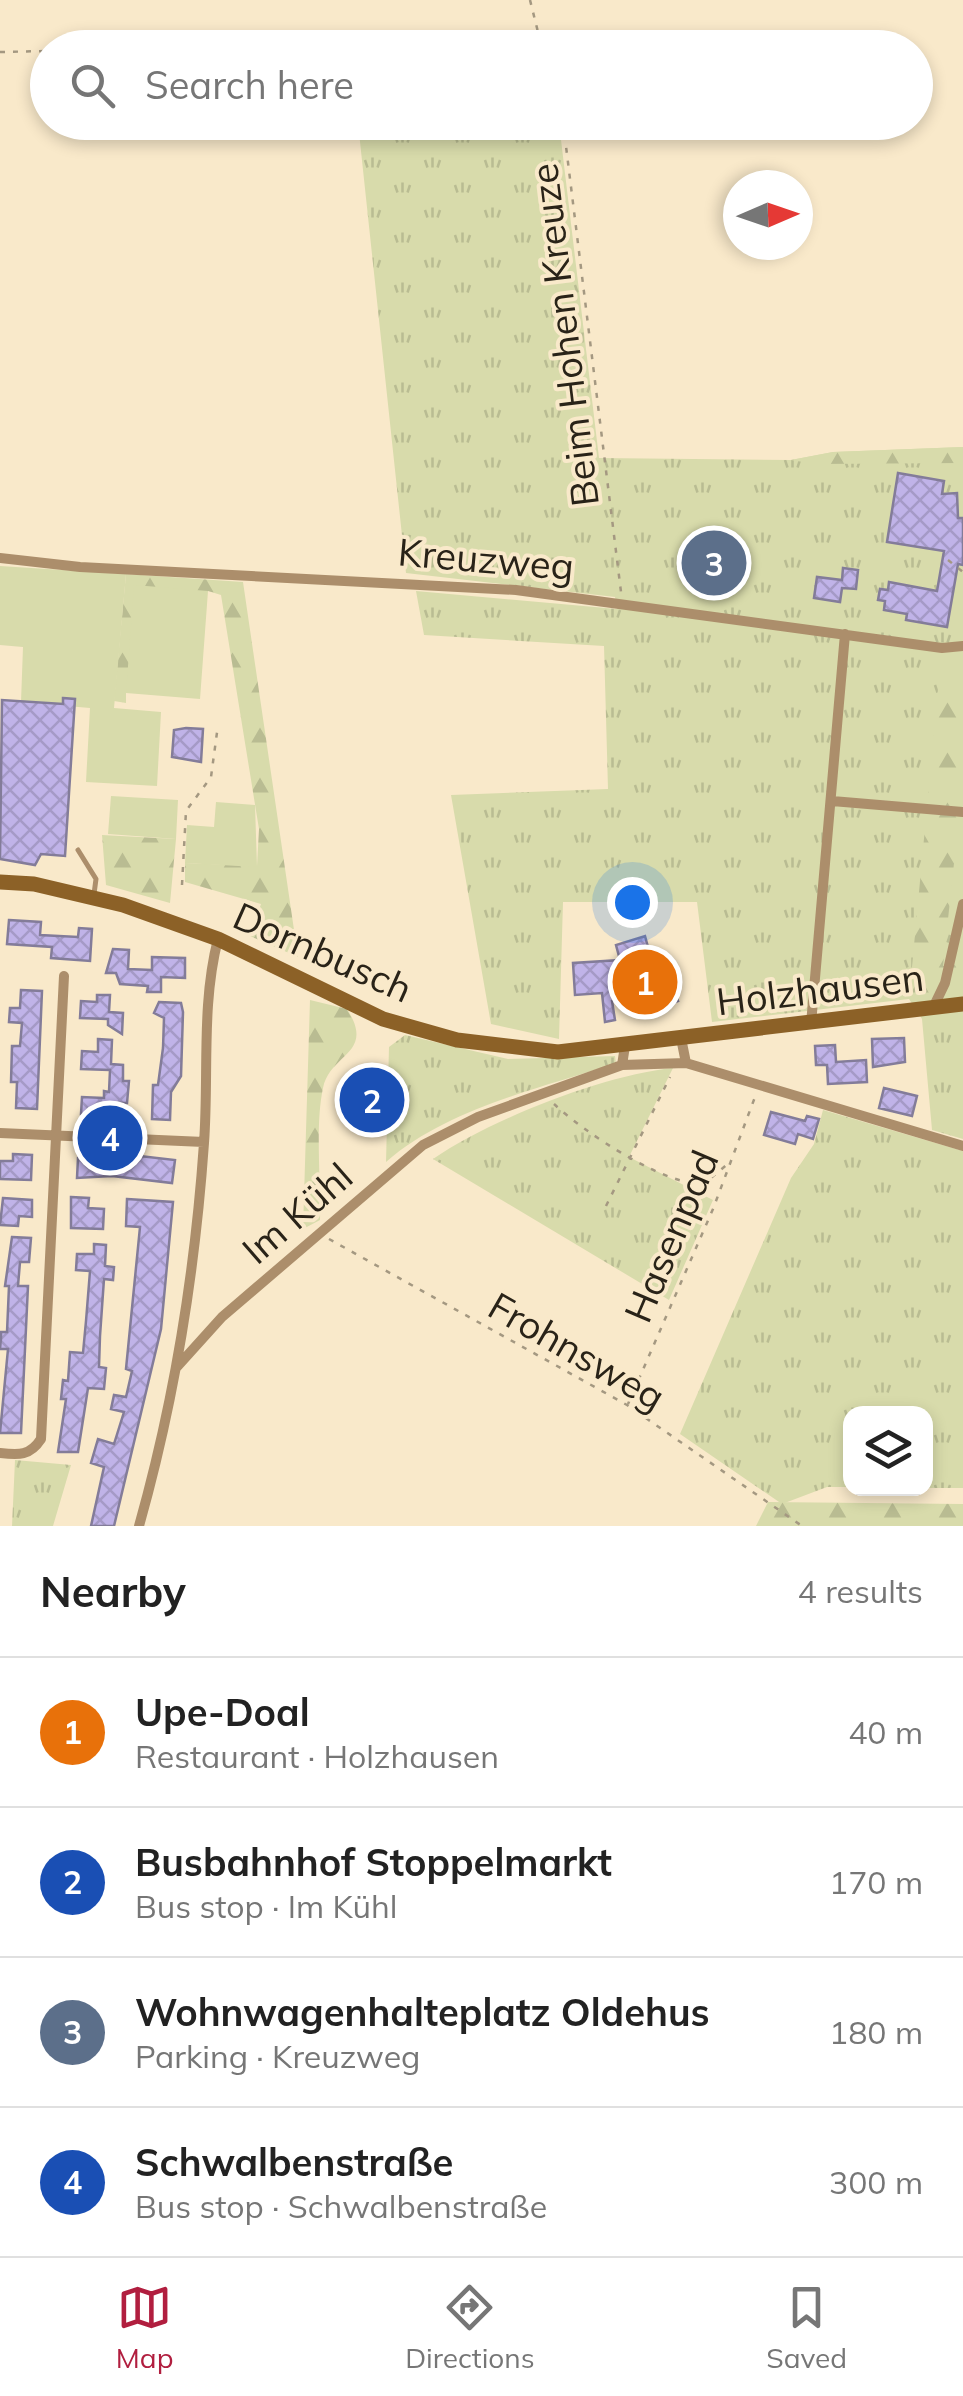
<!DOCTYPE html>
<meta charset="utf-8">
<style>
body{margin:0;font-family:Mulish,sans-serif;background:#f6f6f6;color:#222}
.controls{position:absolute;right:30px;bottom:30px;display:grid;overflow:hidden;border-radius:20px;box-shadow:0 5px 15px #0003}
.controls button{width:90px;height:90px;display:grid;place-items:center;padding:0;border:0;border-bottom:2px solid #e0e0e0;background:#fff;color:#222;font:50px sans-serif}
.compass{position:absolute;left:723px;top:170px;width:90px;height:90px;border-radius:50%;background:#fff;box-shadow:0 5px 15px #0003;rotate:88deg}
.you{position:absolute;left:632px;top:902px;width:35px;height:35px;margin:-25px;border:8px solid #fff;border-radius:50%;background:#1a73e8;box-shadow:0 0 0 15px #1a73e833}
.badge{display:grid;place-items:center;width:65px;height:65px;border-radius:50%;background:#b11e3f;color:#fff;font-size:32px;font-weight:700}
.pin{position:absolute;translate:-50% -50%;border:5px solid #fff;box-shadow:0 2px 10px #0006}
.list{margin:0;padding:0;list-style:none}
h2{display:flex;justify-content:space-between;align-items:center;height:130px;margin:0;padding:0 40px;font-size:42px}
h2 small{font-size:32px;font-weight:400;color:#767676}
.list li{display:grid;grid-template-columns:65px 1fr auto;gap:30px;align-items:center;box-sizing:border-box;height:150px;padding:0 40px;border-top:2px solid #e0e0e0}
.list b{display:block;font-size:38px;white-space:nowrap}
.list p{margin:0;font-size:32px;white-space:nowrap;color:#767676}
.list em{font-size:32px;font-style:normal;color:#767676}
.icon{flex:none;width:55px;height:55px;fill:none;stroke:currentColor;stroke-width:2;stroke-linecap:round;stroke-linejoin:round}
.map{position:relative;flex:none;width:963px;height:1526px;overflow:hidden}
.search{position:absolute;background:#fff;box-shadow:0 5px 15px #0003;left:30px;right:30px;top:30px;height:110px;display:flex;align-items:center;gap:25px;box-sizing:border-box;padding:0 35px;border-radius:55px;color:#767676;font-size:38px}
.sheet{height:730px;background:#fff}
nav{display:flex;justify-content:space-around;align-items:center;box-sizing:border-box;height:140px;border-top:2px solid #e0e0e0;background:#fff;font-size:28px;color:#767676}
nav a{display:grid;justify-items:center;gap:5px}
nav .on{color:#b11e3f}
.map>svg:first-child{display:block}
.grass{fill:url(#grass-tufts)}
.forest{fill:url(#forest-firs)}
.garden{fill:#d8dbab}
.building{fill:url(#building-cross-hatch);stroke:#837c99;stroke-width:2.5}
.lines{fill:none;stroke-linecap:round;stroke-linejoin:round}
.path{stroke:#a49881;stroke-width:2.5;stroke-dasharray:5 8;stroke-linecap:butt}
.lane{stroke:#ac8e6b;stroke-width:5}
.street{stroke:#ac8e6b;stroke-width:10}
.secondary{stroke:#8c6127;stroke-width:15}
.labels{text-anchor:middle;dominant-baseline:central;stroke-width:8;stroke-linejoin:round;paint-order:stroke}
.street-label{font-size:38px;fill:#292318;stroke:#f9e9ca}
</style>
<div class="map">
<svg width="963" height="1526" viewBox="0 0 963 1526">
<defs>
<pattern id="grass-tufts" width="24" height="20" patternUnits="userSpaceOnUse" patternTransform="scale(2.5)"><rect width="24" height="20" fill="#d8dbab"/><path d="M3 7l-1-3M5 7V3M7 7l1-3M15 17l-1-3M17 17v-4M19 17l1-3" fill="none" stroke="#b9bc92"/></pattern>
<pattern id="forest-firs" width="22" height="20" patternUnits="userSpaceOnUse" patternTransform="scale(2.5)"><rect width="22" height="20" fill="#d8dbab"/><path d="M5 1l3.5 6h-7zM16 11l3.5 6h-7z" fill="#b9bc92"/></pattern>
<pattern id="building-cross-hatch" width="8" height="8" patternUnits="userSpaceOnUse" patternTransform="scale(2.5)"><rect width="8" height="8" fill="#c0b3e8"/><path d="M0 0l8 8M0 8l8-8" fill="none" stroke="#a59ac6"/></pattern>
</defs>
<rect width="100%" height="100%" fill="#f9e9ca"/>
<path class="grass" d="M 358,123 L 559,123 L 599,458 L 791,460 L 833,452 L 963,447 L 963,1139 L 932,1130 L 922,1019 L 909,999 L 712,1022 L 697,902 L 563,902 L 559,1039 L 491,1024 L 451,795 L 608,789 L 604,646 L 424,635 L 416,591 L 617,609 L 615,597 L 406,573 Z
M 405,1035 L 508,1059 L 615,1056 L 616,1063 C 539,1089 448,1108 386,1162 L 389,1047 Z
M 673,1068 L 629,1157 L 713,1200 L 669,1300 L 433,1159 C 492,1119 603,1075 673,1068 Z
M 823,1110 L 963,1151 L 963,1488 L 926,1488 L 926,1414 L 850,1414 L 850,1487 L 827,1487 L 782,1504 L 680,1434 L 791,1178 L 814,1144 Z
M 15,1460 L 71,1465 L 53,1526 L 12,1526 Z"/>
<path class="forest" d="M 963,447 L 963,463 L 815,464 L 791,460 L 833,452 Z
M 126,574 L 243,582 L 298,957 L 250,936 L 261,904 L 185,882 L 185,863 L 257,866 L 259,829 L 221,595 L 208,591 L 126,693 L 126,703 L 114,701 Z
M 954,676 L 963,779 L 943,966 L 963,964 L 963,991 L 909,999 L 939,678 Z
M 102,835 L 176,839 L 170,903 L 106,885 Z
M 310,1000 L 347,1009 C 376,1054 330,1053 323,1088 C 315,1125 321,1180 320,1220 L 303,1229 Z
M 768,1502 L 963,1504 L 963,1526 L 756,1526 Z"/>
<path class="garden" d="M 0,566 L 126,574 L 114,708 L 161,712 L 157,786 L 86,782 L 90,708 L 21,702 L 23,647 L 0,645 Z
M 134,585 L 208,591 L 200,699 L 126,693 Z
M 111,796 L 178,800 L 176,839 L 108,834 Z
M 216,802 L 255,805 L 257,867 L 185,863 L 187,825 L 214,827 Z"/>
<path class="building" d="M 898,473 L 944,481 L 942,494 L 957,493 L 958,518 L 963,518 L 963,565 L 958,564 L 947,627 L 906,620 L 907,614 L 884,610 L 885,601 L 878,600 L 880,589 L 888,590 L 889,582 L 937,591 L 944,551 L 887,542 Z
M 843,568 L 858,570 L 856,589 L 842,588 L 840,602 L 814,598 L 817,577 L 842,580 Z
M 63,698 L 75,699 L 65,856 L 41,854 L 35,865 L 0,859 L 2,700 L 63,704 Z
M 186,728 L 203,729 L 201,762 L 172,757 L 174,730 Z
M 9,920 L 41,922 L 40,935 L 78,937 L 79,928 L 92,929 L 90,961 L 51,958 L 52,947 L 7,944 Z
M 645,936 L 656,977 L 667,972 L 678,1001 L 660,1008 L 648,987 L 612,1001 L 615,1020 L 605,1022 L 602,993 L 575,995 L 573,963 L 620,960 L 616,945 Z
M 113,949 L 129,950 L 128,969 L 152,970 L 152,957 L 185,958 L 185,978 L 161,977 L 161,992 L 147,992 L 148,986 L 120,984 L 116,973 L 106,973 Z
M 21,990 L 42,991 L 37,1109 L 16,1108 L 17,1082 L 11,1082 L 12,1046 L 20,1046 L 22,1023 L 9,1022 L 10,1008 L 20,1008 Z
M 97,995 L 110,995 L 109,1012 L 123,1013 L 122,1034 L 108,1025 L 108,1019 L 80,1018 L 81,1001 L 97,1002 Z
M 159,1002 L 181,1003 L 183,1012 L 181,1076 L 171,1092 L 170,1120 L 152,1119 L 153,1085 L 158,1085 L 163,1048 L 164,1018 L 154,1013 Z
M 904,1038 L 905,1062 L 873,1067 L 872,1039 Z
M 98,1039 L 112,1040 L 111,1064 L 123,1065 L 123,1081 L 129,1081 L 127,1103 L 113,1103 L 112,1117 L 81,1114 L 82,1097 L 104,1098 L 104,1091 L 109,1092 L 110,1070 L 81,1069 L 82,1051 L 98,1052 Z
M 835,1045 L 836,1062 L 866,1060 L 867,1082 L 828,1084 L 827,1065 L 816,1065 L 815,1046 Z
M 884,1088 L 917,1096 L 912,1116 L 879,1108 Z
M 771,1112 L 805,1121 L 807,1116 L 819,1119 L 813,1139 L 798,1134 L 795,1144 L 764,1135 Z
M 13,1154 L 32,1155 L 31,1180 L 0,1179 L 0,1161 L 13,1161 Z
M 131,1155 L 175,1160 L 172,1183 L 112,1176 L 77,1178 L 78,1158 L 130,1160 Z
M 71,1197 L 89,1198 L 88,1208 L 104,1209 L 103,1229 L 71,1228 Z
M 3,1198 L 32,1200 L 32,1217 L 19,1216 L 18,1226 L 0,1225 Z
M 127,1199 L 173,1202 L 161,1329 L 114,1526 L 91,1526 L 104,1467 L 91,1463 L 98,1439 L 114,1444 L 124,1412 L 111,1409 L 114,1395 L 126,1397 L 132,1371 L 126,1369 L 140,1227 L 126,1226 Z
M 12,1237 L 31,1238 L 29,1262 L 20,1262 L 18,1286 L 28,1286 L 21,1433 L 0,1433 L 8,1349 L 0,1349 L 1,1338 L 1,1332 L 7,1332 L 9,1286 L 5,1286 Z
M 94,1244 L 106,1245 L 105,1266 L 114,1267 L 113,1280 L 104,1279 L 100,1336 L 99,1367 L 106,1368 L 104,1389 L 88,1388 L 78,1452 L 58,1452 L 66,1399 L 61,1399 L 63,1380 L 68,1381 L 70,1352 L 83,1353 L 86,1321 L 90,1271 L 76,1270 L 77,1254 L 94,1254 Z"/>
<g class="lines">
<path class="path" d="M 530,0 L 542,48
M 368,48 L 513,46 L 539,35
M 0,52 L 48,51
M 563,122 L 621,592
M 948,560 L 963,572
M 182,885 L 186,811 L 211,777 L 218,725
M 554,1104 C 581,1130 668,1189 705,1183 L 730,1162
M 606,1206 L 670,1077
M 329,1239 L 627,1405 L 802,1526
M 628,1404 L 713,1209 L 755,1097"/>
<path class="lane" d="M 78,850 L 96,879 L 94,894"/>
<path class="street" d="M 0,558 L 80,567 L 516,590 L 942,648 L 963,646
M 832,801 L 963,812
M 933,1008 L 945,983 L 963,904
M 811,1024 L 845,634
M 681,1038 L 686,1063 L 963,1146
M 622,1065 L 686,1063
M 0,1133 L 204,1142
M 176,1368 L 222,1317 L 423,1145 L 478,1117 L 622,1065 L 625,1046
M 0,1453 C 19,1455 30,1456 41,1439 L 64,976
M 139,1526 C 174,1402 195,1272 204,1143 C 209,1075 201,1005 218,939"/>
<path class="secondary" d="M 0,882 L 34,884 L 123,905 L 218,939 L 383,1019 L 457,1040 L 558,1052 L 963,1004"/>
</g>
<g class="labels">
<g class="street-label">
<text transform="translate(564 335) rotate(-97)">Beim Hohen Kreuze</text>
<text transform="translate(486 559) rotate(5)">Kreuzweg</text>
<text transform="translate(323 952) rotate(24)">Dornbusch</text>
<text transform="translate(820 989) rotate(-7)">Holzhausen</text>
<text transform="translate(297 1213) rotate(-41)">Im Kühl</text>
<text transform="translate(671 1236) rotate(-67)">Hasenpad</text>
<text transform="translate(577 1351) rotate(30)">Frohnsweg</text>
</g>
</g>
</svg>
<div class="controls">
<button><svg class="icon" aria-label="layers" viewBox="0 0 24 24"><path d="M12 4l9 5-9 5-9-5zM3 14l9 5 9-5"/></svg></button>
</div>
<svg class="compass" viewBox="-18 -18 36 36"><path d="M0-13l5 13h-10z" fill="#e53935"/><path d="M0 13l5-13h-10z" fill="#767676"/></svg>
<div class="you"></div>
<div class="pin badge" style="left:645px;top:982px;background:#e8710a">1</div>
<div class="pin badge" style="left:372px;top:1100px;background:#1a4fb4">2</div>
<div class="pin badge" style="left:714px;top:563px;background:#5c6f8a">3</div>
<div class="pin badge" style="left:110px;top:1138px;background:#1a4fb4">4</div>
<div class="search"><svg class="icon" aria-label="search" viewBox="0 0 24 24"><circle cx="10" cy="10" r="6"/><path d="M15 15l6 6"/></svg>Search here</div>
</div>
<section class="sheet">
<h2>Nearby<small>4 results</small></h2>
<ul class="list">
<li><span class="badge" style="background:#e8710a">1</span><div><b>Upe-Doal</b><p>Restaurant · Holzhausen</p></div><em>40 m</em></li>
<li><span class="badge" style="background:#1a4fb4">2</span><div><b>Busbahnhof Stoppelmarkt</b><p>Bus stop · Im Kühl</p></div><em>170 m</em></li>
<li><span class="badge" style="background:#5c6f8a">3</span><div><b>Wohnwagenhalteplatz Oldehus</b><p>Parking · Kreuzweg</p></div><em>180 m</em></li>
<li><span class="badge" style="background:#1a4fb4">4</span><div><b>Schwalbenstraße</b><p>Bus stop · Schwalbenstraße</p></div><em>300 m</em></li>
</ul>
</section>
<nav>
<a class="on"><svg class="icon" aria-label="map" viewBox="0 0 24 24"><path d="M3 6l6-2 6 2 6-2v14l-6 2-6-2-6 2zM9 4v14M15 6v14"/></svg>Map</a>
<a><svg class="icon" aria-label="directions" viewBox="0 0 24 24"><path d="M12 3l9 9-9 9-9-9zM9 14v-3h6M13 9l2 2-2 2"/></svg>Directions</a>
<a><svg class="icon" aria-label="saved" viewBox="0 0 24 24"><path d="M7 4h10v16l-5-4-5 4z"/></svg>Saved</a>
</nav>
